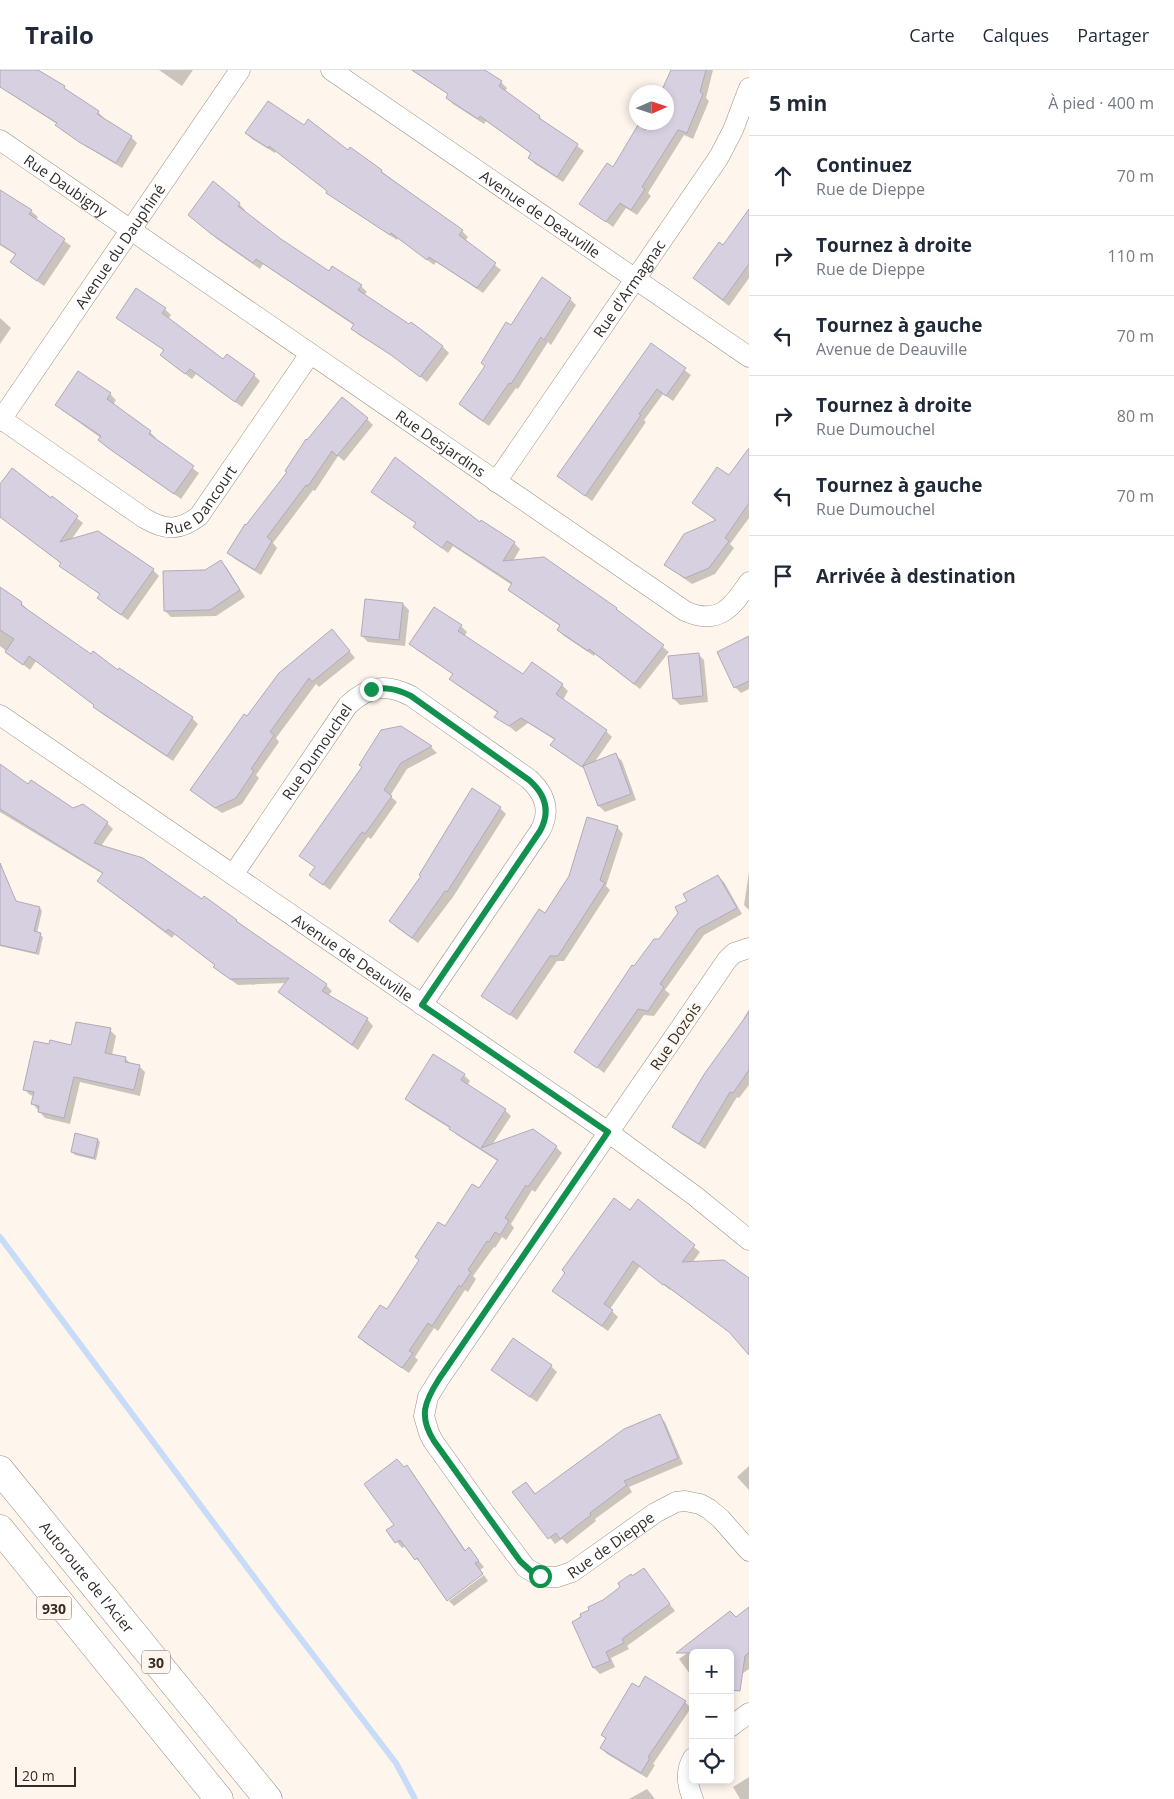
<!DOCTYPE html>
<html lang="fr">
<meta charset="utf-8">
<style>
body{margin:0;font-family:"Open Sans",sans-serif;background:#f2f2f3;color:#1f2937}
.controls{position:absolute;right:15px;bottom:15px;display:grid;overflow:hidden;border-radius:8px;box-shadow:0 2px 8px #0003}
.controls button{width:45px;height:45px;display:grid;place-items:center;padding:0;border:0;border-bottom:1px solid #e0e1e3;background:#fff;color:#1f2937;font:25px sans-serif}
.compass{position:absolute;left:629px;top:15px;width:45px;height:45px;border-radius:50%;background:#fff;box-shadow:0 2px 8px #0003;rotate:87deg}
.scale{position:absolute;left:15px;bottom:12px;width:61px;box-sizing:border-box;padding-left:5px;border:2px solid #332d29;border-top:0;font-size:14px;line-height:18px;white-space:nowrap;color:#332d29;-webkit-text-stroke:4px #fef5ed;paint-order:stroke}
.stop{position:absolute;width:15px;height:15px;margin:-11px;border:4px solid #12904d;border-radius:50%;background:#fff}
.stop.end{background:#12904d;border-color:#fff;box-shadow:0 1px 5px #0008}
.list{margin:0;padding:0;list-style:none}
h2{display:flex;justify-content:space-between;align-items:center;height:65px;margin:0;padding:0 20px;font-size:21px}
h2 small{font-size:16px;font-weight:400;color:#747a83}
.list li{display:grid;grid-template-columns:32px 1fr auto;gap:15px;align-items:center;box-sizing:border-box;height:80px;padding:0 20px;border-top:1px solid #e0e1e3}
.list b{display:block;font-size:19px;white-space:nowrap}
.list p{margin:0;font-size:16px;white-space:nowrap;color:#747a83}
.list em{font-size:16px;font-style:normal;color:#747a83}
.icon{flex:none;width:28px;height:28px;fill:none;stroke:currentColor;stroke-width:2;stroke-linecap:round;stroke-linejoin:round}
.map{position:relative;flex:none;width:749px;height:1729px;overflow:hidden}
header{display:flex;align-items:center;gap:30px;box-sizing:border-box;height:70px;padding:0 25px;background:#fff;border-bottom:1px solid #e0e1e3}
header strong{font-size:24px}
nav{display:flex;gap:28px;margin-inline-start:auto;font-size:18px}
main{display:flex}
aside{flex:1;background:#fff}
.map>svg:first-child{display:block}
.shadow{fill:#0003}
.lines{fill:none;stroke-linecap:round;stroke-linejoin:round}
.stream{stroke:#c9dcf7;stroke-width:6}
.building{fill:#d7d0e0;stroke:#b1aab9}
.minor-casing{stroke:#9d9084;stroke-width:21}
.highway-casing{stroke:#9d9084;stroke-width:29}
.minor{stroke:#fff;stroke-width:20}
.highway{stroke:#fff;stroke-width:28}
.route{stroke:#12904d;stroke-width:6}
.labels{text-anchor:middle;dominant-baseline:central;stroke-width:4;stroke-linejoin:round;paint-order:stroke}
.shield{fill:#fef5ed;stroke:#706964;stroke-width:1}
.shield-label{font-size:14px;font-weight:bold;fill:#332d29}
.street-label{font-size:15px;fill:#332d29;stroke:#fef5ed}
</style>
<header>
<strong>Trailo</strong>
<nav><a>Carte</a><a>Calques</a><a>Partager</a></nav>
</header>
<main>
<div class="map">
<svg width="749" height="1729" viewBox="0 0 749 1729">
<rect width="100%" height="100%" fill="#fef5ed"/>
<path class="shadow" d="M 0,0 L 38,0 L 98,42 L 104,48 L 103,50 L 131,67 L 137,73 L 122,98 L 87,77 L 63,61 L 57,54 L 0,17 Z
M 159,0 L 193,0 L 182,16 Z
M 411,0 L 482,0 L 501,12 L 507,18 L 505,22 L 584,81 L 563,112 L 535,94 L 529,88 L 532,84 L 486,51 L 484,54 L 453,34 L 447,28 L 449,25 Z
M 671,0 L 713,0 L 706,28 L 709,31 L 693,69 L 684,65 L 648,123 L 651,126 L 637,145 L 626,138 L 613,157 L 581,133 L 646,62 L 666,52 L 666,22 L 663,22 Z
M 304,57 L 381,101 L 462,161 L 468,167 L 465,171 L 501,200 L 483,223 L 436,192 L 434,195 L 398,168 L 397,170 L 334,128 L 328,122 L 276,81 L 275,83 L 252,69 L 246,63 Z
M 0,121 L 31,141 L 38,147 L 36,150 L 71,176 L 44,216 L 18,198 L 12,192 L 16,185 L 0,175 Z
M 239,134 L 245,140 L 244,142 L 280,170 L 329,203 L 361,216 L 367,222 L 364,225 L 410,256 L 412,253 L 443,277 L 449,283 L 427,312 L 399,290 L 359,265 L 353,259 L 355,256 L 263,194 L 260,199 L 217,169 L 196,151 Z
M 749,141 L 749,208 L 729,236 L 694,208 L 724,177 Z
M 570,229 L 576,235 L 551,275 L 548,272 L 518,319 L 516,318 L 489,356 L 466,340 L 460,334 L 511,257 Z
M 165,239 L 171,245 L 168,249 L 223,291 L 254,305 L 260,311 L 242,337 L 196,304 L 192,309 L 168,291 L 165,281 L 124,253 L 118,247 Z
M 0,248 L 11,258 L 0,274 Z
M 651,275 L 691,305 L 673,331 L 663,324 L 644,350 L 646,352 L 592,431 L 558,406 Z
M 79,303 L 110,324 L 116,330 L 113,335 L 150,362 L 156,368 L 155,370 L 199,403 L 181,429 L 105,376 L 99,370 L 101,368 L 63,341 L 57,335 Z
M 367,349 L 373,355 L 344,391 L 338,386 L 315,421 L 313,420 L 273,473 L 277,478 L 261,505 L 235,489 L 229,483 L 288,402 Z
M 749,380 L 749,448 L 730,474 L 734,478 L 715,504 L 692,514 L 672,500 L 666,494 L 716,451 L 694,433 L 729,407 Z
M 0,416 L 51,430 L 52,428 L 83,453 L 71,470 L 153,500 L 159,506 L 128,550 L 105,534 L 99,528 L 101,525 L 67,501 L 62,494 L 0,447 Z
M 373,422 L 480,453 L 481,452 L 514,473 L 520,479 L 513,491 L 616,539 L 669,582 L 640,619 L 595,584 L 594,586 L 564,566 L 558,560 L 560,556 L 515,525 L 509,519 L 512,515 L 453,476 L 448,483 L 421,463 L 415,457 L 417,454 L 379,428 Z
M 221,492 L 227,498 L 245,527 L 216,546 L 171,547 L 165,541 L 206,502 Z
M 0,518 L 21,533 L 27,539 L 27,540 L 92,586 L 119,601 L 120,600 L 192,648 L 198,654 L 173,691 L 101,643 L 95,636 L 36,591 L 30,600 L 0,576 Z
M 403,534 L 409,540 L 405,576 L 368,572 L 362,566 Z
M 434,539 L 461,556 L 467,562 L 464,567 L 524,606 L 532,593 L 562,615 L 568,621 L 563,630 L 606,661 L 612,667 L 594,693 L 616,685 L 622,691 L 636,730 L 605,742 L 599,736 L 586,700 L 558,681 L 552,675 L 555,670 L 528,653 L 516,662 L 496,646 L 498,643 L 457,615 L 451,609 L 454,605 L 417,580 L 411,574 Z
M 338,567 L 355,588 L 319,617 L 316,614 L 276,668 L 279,672 L 256,705 L 259,708 L 242,734 L 222,743 L 198,726 L 192,720 L 247,648 Z
M 749,568 L 749,619 L 741,623 L 735,617 Z
M 698,584 L 704,590 L 708,632 L 680,635 L 674,629 Z
M 401,657 L 431,677 L 437,683 L 407,699 L 390,726 L 397,732 L 371,769 L 368,767 L 330,820 L 310,805 Z
M 0,695 L 28,716 L 73,740 L 107,753 L 113,759 L 101,776 L 236,851 L 326,915 L 332,921 L 328,926 L 367,949 L 373,956 L 358,980 L 286,928 L 280,922 L 286,913 L 238,915 L 221,903 L 215,897 L 216,896 L 175,864 L 172,868 L 105,817 L 103,804 L 0,742 Z
M 500,738 L 506,744 L 453,827 L 418,873 L 396,857 L 390,851 Z
M 617,757 L 623,764 L 606,816 L 610,820 L 564,891 L 557,891 L 517,950 L 483,925 L 545,845 Z
M 749,802 L 749,840 L 744,835 Z
M 718,806 L 724,812 L 742,844 L 704,865 L 665,920 L 670,924 L 654,946 L 644,945 L 604,1003 L 576,981 L 635,898 L 660,871 L 689,831 Z
M 0,821 L 12,824 L 18,833 L 40,838 L 42,841 L 37,863 L 43,867 L 39,885 L 0,876 Z
M 749,939 L 749,1015 L 739,1028 L 737,1027 L 705,1079 L 680,1063 L 674,1057 L 737,960 Z
M 110,960 L 116,966 L 112,985 L 125,988 L 131,994 L 139,996 L 145,1002 L 140,1026 L 80,1012 L 70,1054 L 45,1048 L 33,1034 L 34,1026 L 30,1025 L 24,1019 L 50,975 L 72,976 Z
M 464,1005 L 470,1011 L 467,1016 L 505,1040 L 511,1046 L 492,1075 L 556,1077 L 562,1083 L 535,1122 L 532,1120 L 511,1154 L 514,1158 L 506,1170 L 502,1167 L 495,1178 L 494,1177 L 473,1206 L 476,1209 L 468,1222 L 465,1220 L 438,1261 L 434,1258 L 415,1287 L 418,1290 L 409,1303 L 365,1273 L 359,1267 L 387,1241 L 445,1158 L 479,1120 L 499,1092 L 457,1065 L 451,1059 L 413,1035 L 407,1029 Z
M 98,1070 L 100,1072 L 96,1090 L 75,1085 L 72,1082 Z
M 638,1131 L 700,1182 L 692,1193 L 749,1210 L 749,1283 L 731,1263 L 670,1219 L 670,1220 L 640,1196 L 610,1239 L 618,1247 L 608,1261 L 560,1227 L 554,1221 L 630,1142 Z
M 551,1296 L 557,1302 L 537,1332 L 499,1306 L 493,1300 Z
M 659,1346 L 665,1352 L 683,1394 L 629,1417 L 632,1422 L 595,1449 L 596,1451 L 567,1474 L 562,1469 L 555,1474 L 514,1423 L 532,1420 L 536,1425 Z
M 749,1396 L 749,1420 L 737,1407 Z
M 406,1397 L 412,1402 L 466,1481 L 469,1479 L 484,1497 L 480,1500 L 483,1503 L 448,1529 L 423,1494 L 416,1489 L 406,1476 L 402,1478 L 388,1461 L 395,1455 L 404,1398 Z
M 644,1500 L 675,1541 L 627,1576 L 629,1579 L 611,1588 L 615,1597 L 600,1604 L 594,1598 L 573,1552 Z
M 484,1505 L 488,1511 L 454,1536 L 449,1531 Z
M 749,1545 L 749,1599 L 730,1612 L 730,1583 L 693,1583 L 693,1608 L 679,1589 L 736,1548 Z
M 645,1608 L 685,1632 L 691,1638 L 653,1694 L 655,1695 L 647,1708 L 607,1684 L 601,1678 L 606,1669 L 602,1665 L 639,1619 Z
M 749,1707 L 749,1729 L 740,1729 L 733,1717 Z
M 647,1719 L 655,1729 L 629,1729 Z"/>
<g class="lines">
<path class="stream" d="M 0,1167 L 278,1539 L 396,1693 L 415,1729"/>
</g>
<path class="building" d="M 0,0 L 38,0 L 65,16 L 64,18 L 99,41 L 97,44 L 132,66 L 116,93 L 79,72 L 55,55 L 57,53 L 0,17 Z
M 412,0 L 485,0 L 502,11 L 499,16 L 540,46 L 539,48 L 578,74 L 557,107 L 528,88 L 531,83 L 480,46 L 478,49 L 446,28 L 448,24 Z
M 671,0 L 706,0 L 700,22 L 703,24 L 687,63 L 678,60 L 642,117 L 645,119 L 631,140 L 620,133 L 606,152 L 579,134 L 607,93 L 613,97 L 638,55 L 646,60 L 649,52 L 666,52 L 666,22 L 661,22 Z
M 268,31 L 304,55 L 308,49 L 348,80 L 350,77 L 382,100 L 381,102 L 463,160 L 459,165 L 496,193 L 477,218 L 429,187 L 427,190 L 391,163 L 390,165 L 326,123 L 327,121 L 269,76 L 268,78 L 245,63 Z
M 213,111 L 240,133 L 238,136 L 281,169 L 329,201 L 332,196 L 362,215 L 358,220 L 409,254 L 411,252 L 443,276 L 420,307 L 391,285 L 351,259 L 354,254 L 256,189 L 253,193 L 210,163 L 188,145 Z
M 0,120 L 32,140 L 29,144 L 65,169 L 37,211 L 10,192 L 16,184 L 0,174 Z
M 749,139 L 749,194 L 723,230 L 693,208 L 719,172 L 723,175 Z
M 542,207 L 571,228 L 544,270 L 541,267 L 511,314 L 509,313 L 483,351 L 459,334 L 485,296 L 481,293 L 506,252 L 511,255 Z
M 136,218 L 166,238 L 162,243 L 223,289 L 227,284 L 255,304 L 235,332 L 190,299 L 185,304 L 160,285 L 164,280 L 116,248 Z
M 651,273 L 686,298 L 666,326 L 657,319 L 639,344 L 641,345 L 585,426 L 557,406 Z
M 78,301 L 111,323 L 107,329 L 151,361 L 149,364 L 194,396 L 174,424 L 111,380 L 98,370 L 101,366 L 55,335 Z
M 342,327 L 368,348 L 337,386 L 332,381 L 308,416 L 306,415 L 267,467 L 272,471 L 255,500 L 227,483 L 245,454 L 246,455 L 287,402 L 285,401 L 306,369 L 307,370 Z
M 749,378 L 749,433 L 725,468 L 729,471 L 709,498 L 685,508 L 664,495 L 684,464 L 716,450 L 692,433 L 717,397 L 729,405 Z
M 395,387 L 480,452 L 481,450 L 515,472 L 503,491 L 544,487 L 617,538 L 616,539 L 664,575 L 634,614 L 589,579 L 588,581 L 557,560 L 560,555 L 508,520 L 512,513 L 447,471 L 442,478 L 413,457 L 416,453 L 371,422 Z
M 12,398 L 51,428 L 52,426 L 78,446 L 60,472 L 98,461 L 154,499 L 121,545 L 97,528 L 100,524 L 59,496 L 61,493 L 0,447 L 0,414 Z
M 221,490 L 240,520 L 210,540 L 164,541 L 163,501 L 205,500 Z
M 0,517 L 22,532 L 21,535 L 91,584 L 93,581 L 118,600 L 119,598 L 193,647 L 167,686 L 93,637 L 94,635 L 29,586 L 23,595 L 5,582 L 14,569 L 0,560 Z
M 365,529 L 403,533 L 399,570 L 361,566 Z
M 434,537 L 462,555 L 458,561 L 523,604 L 532,592 L 563,614 L 556,624 L 607,660 L 582,697 L 550,675 L 555,669 L 521,648 L 509,656 L 494,647 L 498,642 L 449,609 L 453,604 L 409,574 Z
M 332,559 L 350,581 L 312,612 L 309,608 L 270,662 L 274,665 L 251,699 L 254,701 L 236,728 L 215,738 L 190,720 L 244,644 L 247,646 L 279,603 Z
M 749,566 L 749,611 L 734,618 L 717,582 Z
M 699,583 L 703,626 L 673,629 L 668,586 Z
M 401,656 L 432,676 L 401,693 L 384,720 L 392,726 L 365,764 L 362,762 L 323,815 L 309,805 L 315,797 L 299,786 L 362,697 L 359,695 L 381,660 Z
M 616,683 L 631,724 L 598,736 L 583,696 Z
M 0,694 L 28,714 L 31,710 L 73,738 L 83,734 L 108,752 L 94,773 L 143,788 L 202,829 L 204,826 L 237,850 L 236,851 L 327,914 L 322,921 L 368,948 L 352,975 L 278,922 L 289,908 L 230,909 L 213,897 L 215,895 L 168,859 L 166,862 L 97,811 L 103,803 L 0,739 Z
M 472,718 L 501,737 L 447,822 L 445,821 L 412,868 L 389,851 L 421,806 L 419,805 Z
M 587,747 L 618,756 L 600,810 L 605,813 L 558,886 L 550,886 L 510,945 L 481,926 L 539,839 L 545,843 L 569,806 Z
M 0,793 L 16,831 L 40,837 L 34,861 L 41,863 L 36,883 L 0,875 Z
M 718,805 L 737,838 L 698,859 L 660,914 L 664,917 L 648,941 L 638,939 L 597,998 L 574,982 L 632,895 L 634,896 L 654,869 L 659,869 L 678,843 L 675,837 L 687,831 L 683,824 Z
M 749,942 L 749,1000 L 733,1023 L 730,1022 L 699,1074 L 672,1057 L 705,1003 Z
M 76,952 L 111,958 L 105,983 L 126,987 L 125,992 L 140,995 L 134,1020 L 74,1007 L 64,1048 L 38,1042 L 39,1036 L 31,1034 L 34,1022 L 23,1020 L 34,971 L 49,974 L 50,970 L 71,975 Z
M 433,984 L 465,1004 L 461,1010 L 506,1039 L 481,1078 L 533,1059 L 557,1076 L 528,1117 L 526,1115 L 505,1148 L 509,1151 L 500,1165 L 495,1162 L 489,1172 L 487,1171 L 468,1200 L 471,1202 L 461,1217 L 459,1215 L 432,1256 L 428,1253 L 409,1281 L 413,1283 L 402,1298 L 358,1267 L 380,1235 L 387,1239 L 419,1190 L 415,1187 L 438,1152 L 445,1156 L 472,1114 L 479,1118 L 498,1090 L 449,1059 L 450,1057 L 405,1029 Z
M 75,1063 L 98,1069 L 94,1088 L 71,1082 Z
M 614,1128 L 630,1140 L 638,1129 L 695,1175 L 682,1192 L 724,1190 L 749,1208 L 749,1285 L 729,1262 L 664,1214 L 663,1215 L 633,1191 L 604,1234 L 613,1240 L 602,1256 L 552,1221 L 565,1203 L 562,1200 Z
M 513,1268 L 552,1295 L 530,1327 L 491,1300 Z
M 660,1344 L 678,1388 L 624,1411 L 627,1415 L 590,1443 L 591,1445 L 560,1469 L 556,1463 L 548,1469 L 512,1422 L 526,1412 L 535,1424 L 624,1359 Z
M 397,1389 L 404,1397 L 407,1395 L 465,1481 L 469,1477 L 479,1491 L 475,1493 L 483,1504 L 447,1531 L 417,1488 L 415,1490 L 400,1470 L 395,1473 L 386,1460 L 394,1455 L 364,1414 Z
M 644,1498 L 670,1534 L 622,1569 L 624,1573 L 606,1582 L 610,1591 L 593,1598 L 572,1552 L 581,1547 L 580,1544 L 589,1540 L 588,1537 L 603,1530 L 620,1517 L 618,1513 L 631,1504 L 632,1506 Z
M 749,1537 L 749,1583 L 745,1586 L 740,1621 L 730,1620 L 730,1583 L 676,1583 L 730,1541 L 736,1547 Z
M 645,1606 L 686,1631 L 648,1687 L 650,1688 L 641,1703 L 600,1678 L 606,1668 L 601,1665 L 632,1613 L 639,1617 Z"/>
<g class="lines">
<g class="minor-casing">
<g id="minor">
<path id="s1" d="M 331,0 L 749,287"/>
<path id="s2" d="M 0,70 L 685,541 C 718,556 732,538 749,512"/>
<path id="s3" d="M 0,348 L 144,448 C 166,461 179,461 199,446 L 310,284"/>
<path id="s4" d="M 0,351 L 240,0"/>
<path id="s5" d="M 496,412 L 719,87 L 733,60 L 749,18"/>
<path id="s6" d="M 0,645 L 608,1062 L 695,1126 L 749,1170"/>
<path id="s7" d="M 233,805 L 348,635 C 369,616 385,613 411,626 L 529,709 C 545,724 551,741 540,761 L 422,935"/>
<path id="s8" d="M 749,878 L 734,883 L 727,890 L 439,1309 L 428,1327 L 424,1346 L 429,1363 L 433,1371 L 486,1445 L 526,1498 L 540,1506 L 549,1507 L 557,1507 L 572,1502 L 655,1443 L 676,1432 L 685,1431 L 700,1434 L 709,1439 L 721,1449 L 749,1481"/>
<path d="M 730,1657 L 749,1643"/>
<path d="M 693,1688 C 685,1701 687,1715 693,1729"/>
</g>
</g>
<g class="highway-casing">
<g id="highway">
<path id="s9" d="M 0,1400 L 268,1729"/>
<path d="M 0,1459 L 219,1729"/>
</g>
</g>
<use href="#minor" class="minor"/>
<use href="#highway" class="highway"/>
</g>
<g class="lines">
<path class="route" d="M 371,619 C 387,617 397,619 411,626 L 529,710 C 545,724 551,741 540,761 L 422,935 L 608,1062 L 439,1309 C 425,1331 418,1346 434,1371 L 520,1491 L 532,1502 L 540,1506"/>
</g>
<g class="labels">
<g class="shield">
<rect x="36.5" y="1526.5" width="35" height="23" rx="4"/>
<rect x="142" y="1580.5" width="28" height="23" rx="4"/>
</g>
<g class="shield-label">
<text x="54" y="1538">930</text>
<text x="156" y="1592">30</text>
</g>
<g class="street-label">
<text stroke="none"><textPath href="#s2" startOffset="80">Rue Daubigny</textPath></text>
<text stroke="none"><textPath href="#s1" startOffset="254">Avenue de Deauville</textPath></text>
<text stroke="none"><textPath href="#s4" startOffset="212">Avenue du Dauphiné</textPath></text>
<text stroke="none"><textPath href="#s5" startOffset="235">Rue d'Armagnac</textPath></text>
<text stroke="none"><textPath href="#s2" startOffset="535">Rue Desjardins</textPath></text>
<text stroke="none"><textPath href="#s3" startOffset="246">Rue Dancourt</textPath></text>
<text stroke="none"><textPath href="#s7" startOffset="149">Rue Dumouchel</textPath></text>
<text stroke="none"><textPath href="#s6" startOffset="428">Avenue de Deauville</textPath></text>
<text transform="translate(675 966) rotate(-56)">Rue Dozois</text>
<text stroke="none"><textPath href="#s8" startOffset="855">Rue de Dieppe</textPath></text>
<text stroke="none"><textPath href="#s9" startOffset="138">Autoroute de l'Acier</textPath></text>
</g>
</g>
</svg>
<div class="controls">
<button>+</button>
<button>−</button>
<button><svg class="icon" aria-label="locate" viewBox="0 0 24 24"><circle cx="12" cy="12" r="6"/><path d="M12 2v4M12 18v4M2 12h4M18 12h4"/></svg></button>
</div>
<svg class="compass" viewBox="-18 -18 36 36"><path d="M0-13l5 13h-10z" fill="#e53935"/><path d="M0 13l5-13h-10z" fill="#747a83"/></svg>
<div class="scale">20 m</div>
<div class="stop" style="left:540px;top:1506px"></div>
<div class="stop end" style="left:371px;top:619px"></div>
</div>
<aside>
<h2>5 min<small>À pied · 400 m</small></h2>
<ul class="list">
<li><svg class="icon" aria-label="ahead" viewBox="0 0 24 24"><path d="M12 20V5M6 11l6-6 6 6"/></svg><div><b>Continuez</b><p>Rue de Dieppe</p></div><em>70 m</em></li>
<li><svg class="icon" aria-label="right" viewBox="0 0 24 24"><path d="M7 20v-9h11M14 6l5 5-5 5"/></svg><div><b>Tournez à droite</b><p>Rue de Dieppe</p></div><em>110 m</em></li>
<li><svg class="icon" aria-label="left" viewBox="0 0 24 24"><path d="M17 20v-9H6M10 6l-5 5 5 5"/></svg><div><b>Tournez à gauche</b><p>Avenue de Deauville</p></div><em>70 m</em></li>
<li><svg class="icon" aria-label="right" viewBox="0 0 24 24"><path d="M7 20v-9h11M14 6l5 5-5 5"/></svg><div><b>Tournez à droite</b><p>Rue Dumouchel</p></div><em>80 m</em></li>
<li><svg class="icon" aria-label="left" viewBox="0 0 24 24"><path d="M17 20v-9H6M10 6l-5 5 5 5"/></svg><div><b>Tournez à gauche</b><p>Rue Dumouchel</p></div><em>70 m</em></li>
<li><svg class="icon" aria-label="arrive" viewBox="0 0 24 24"><path d="M6 21V4h12l-3 4 3 4H6"/></svg><div><b>Arrivée à destination</b></div></li>
</ul>
</aside>
</main>
